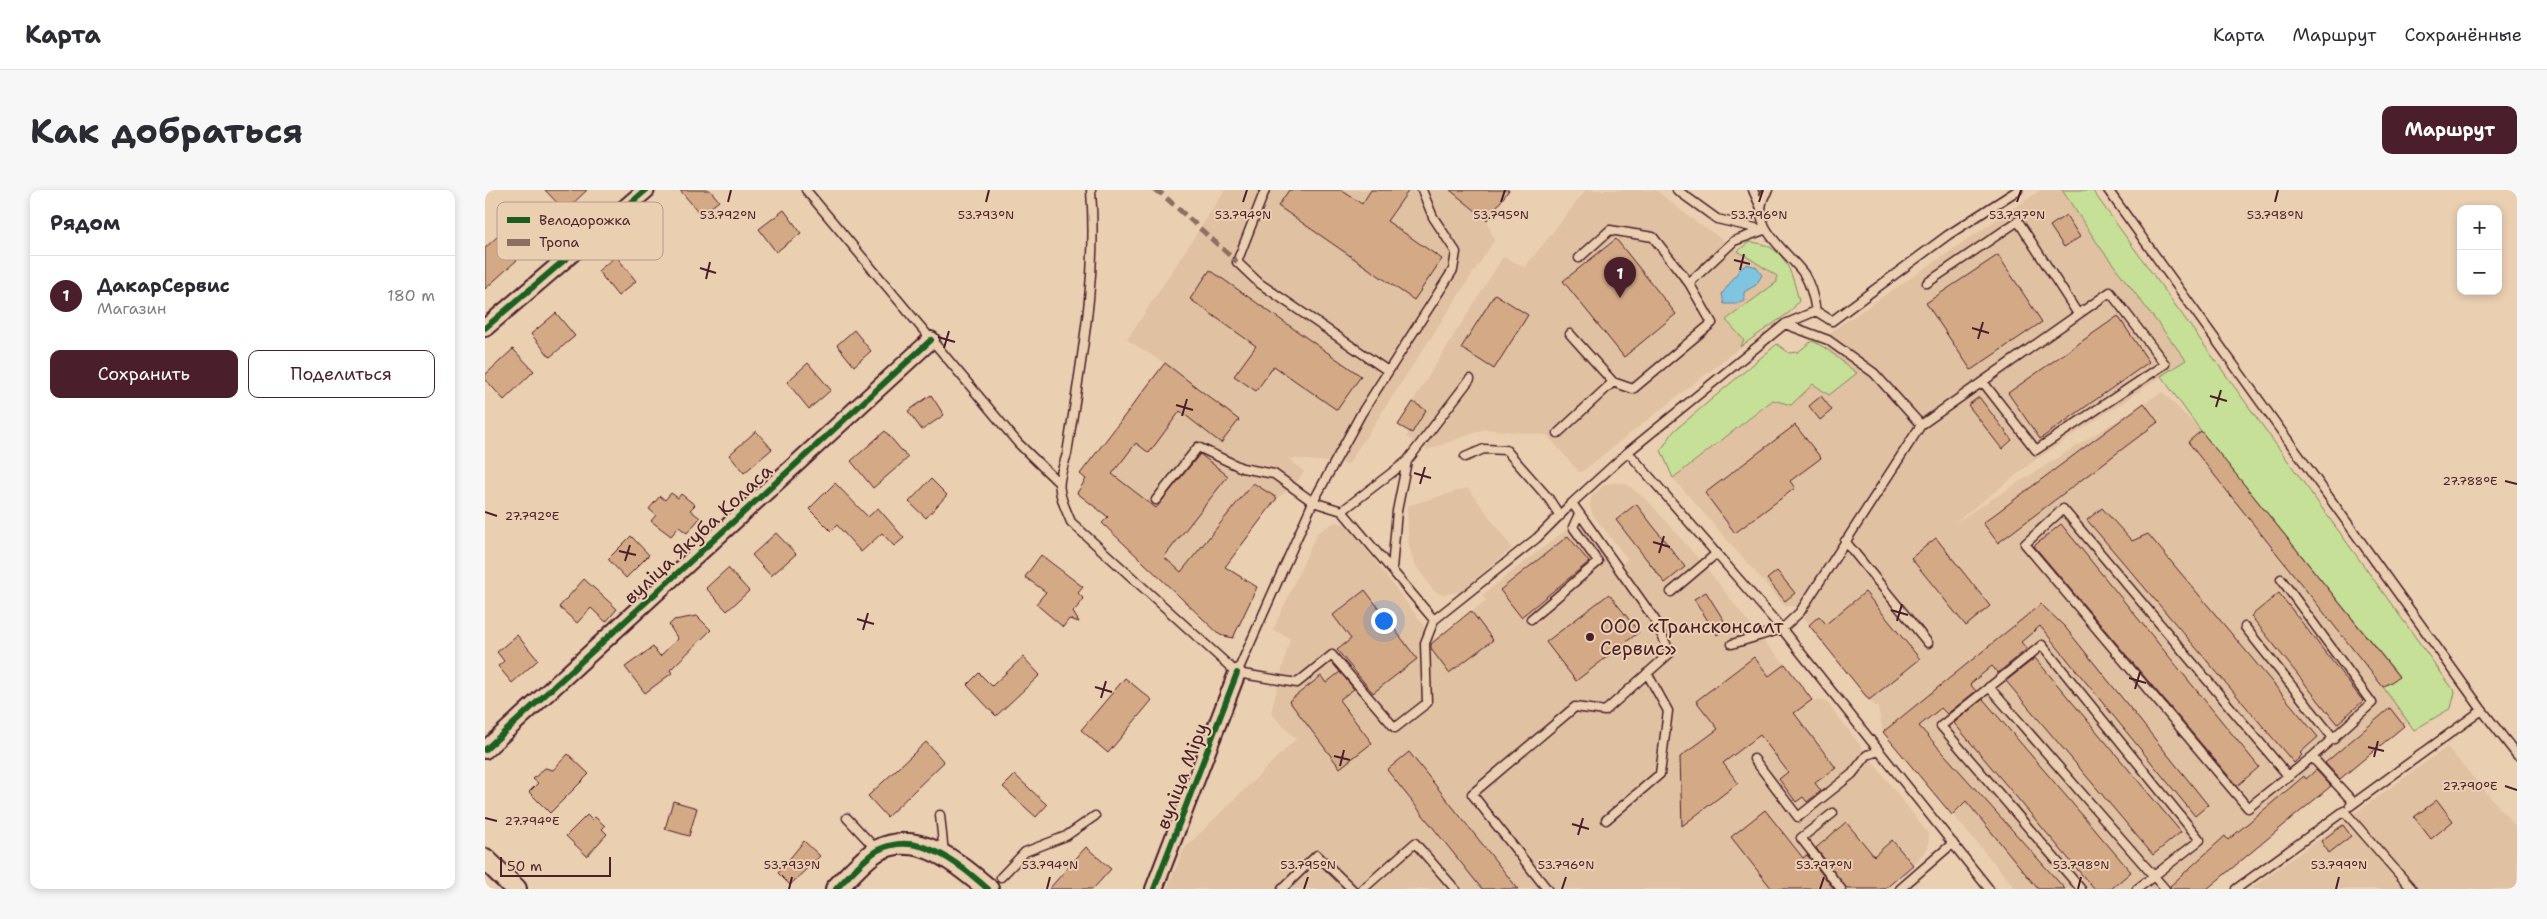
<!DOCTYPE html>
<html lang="ru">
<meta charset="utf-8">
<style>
body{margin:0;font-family:"Shantell Sans",sans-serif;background:#f7f7f7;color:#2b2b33}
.controls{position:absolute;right:15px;top:15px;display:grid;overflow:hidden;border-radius:10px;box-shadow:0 2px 8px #0003}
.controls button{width:45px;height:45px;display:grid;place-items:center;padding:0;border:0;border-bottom:1px solid #e1e1e2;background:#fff;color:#2b2b33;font:25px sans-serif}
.scale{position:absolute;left:15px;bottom:12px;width:111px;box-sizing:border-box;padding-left:5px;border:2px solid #4a1f2b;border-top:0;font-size:14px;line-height:18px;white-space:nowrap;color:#4a1f2b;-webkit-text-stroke:4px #eacfb1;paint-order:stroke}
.you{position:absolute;left:898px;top:430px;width:18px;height:18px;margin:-12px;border:4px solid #fff;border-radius:50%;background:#1a73e8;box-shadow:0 0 0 8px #1a73e833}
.badge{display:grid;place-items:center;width:32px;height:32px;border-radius:50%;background:#4a1f2b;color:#fff;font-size:16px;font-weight:700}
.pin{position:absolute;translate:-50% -41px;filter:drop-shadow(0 1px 2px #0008)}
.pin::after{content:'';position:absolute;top:26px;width:18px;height:15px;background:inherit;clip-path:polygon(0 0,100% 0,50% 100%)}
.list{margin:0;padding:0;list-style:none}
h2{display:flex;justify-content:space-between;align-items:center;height:65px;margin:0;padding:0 20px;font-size:21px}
h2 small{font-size:16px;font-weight:400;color:#7c7c81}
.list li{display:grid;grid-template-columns:32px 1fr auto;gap:15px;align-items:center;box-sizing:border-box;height:80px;padding:0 20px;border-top:1px solid #e1e1e2}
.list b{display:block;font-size:19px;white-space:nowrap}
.list p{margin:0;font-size:16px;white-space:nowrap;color:#7c7c81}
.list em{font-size:16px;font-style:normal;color:#7c7c81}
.actions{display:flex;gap:10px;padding:15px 20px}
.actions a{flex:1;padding:11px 0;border:1px solid #4a1f2b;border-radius:10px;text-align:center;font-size:18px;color:#4a1f2b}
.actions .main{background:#4a1f2b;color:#fff}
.map{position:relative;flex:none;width:2032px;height:699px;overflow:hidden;border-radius:10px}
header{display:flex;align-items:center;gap:30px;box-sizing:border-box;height:70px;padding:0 25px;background:#fff;border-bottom:1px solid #e1e1e2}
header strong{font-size:24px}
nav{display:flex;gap:28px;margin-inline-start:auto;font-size:18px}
.intro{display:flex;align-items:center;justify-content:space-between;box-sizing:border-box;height:120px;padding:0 30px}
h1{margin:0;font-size:35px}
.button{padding:12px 22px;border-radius:10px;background:#4a1f2b;color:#fff;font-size:18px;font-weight:700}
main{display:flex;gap:30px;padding:0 30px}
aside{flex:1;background:#fff;border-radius:10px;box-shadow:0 2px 8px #0003}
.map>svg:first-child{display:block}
.built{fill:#e0c1a2}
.green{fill:#c6e097;stroke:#888061}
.water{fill:#7fc5e0;stroke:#6a8398}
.building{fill:#d4aa86;stroke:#4a1f2b}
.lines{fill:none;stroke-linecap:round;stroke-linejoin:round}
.service-casing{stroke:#4a1f2b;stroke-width:11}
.minor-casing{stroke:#4a1f2b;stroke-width:20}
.tertiary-casing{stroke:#4a1f2b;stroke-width:24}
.service{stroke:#eacfb1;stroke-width:8}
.minor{stroke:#eacfb1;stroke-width:16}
.tertiary{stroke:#eacfb1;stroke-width:20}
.quiet{stroke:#8d6e63;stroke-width:5;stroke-dasharray:10 5;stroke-linecap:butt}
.cycleway-casing{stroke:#eacfb1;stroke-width:9}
.cycleway{stroke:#1b5e20;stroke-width:6}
.ticks{fill:none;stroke:#4a1f2b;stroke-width:2}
.poi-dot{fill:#4a1f2b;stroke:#eacfb1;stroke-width:2}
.labels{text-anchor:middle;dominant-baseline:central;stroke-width:4;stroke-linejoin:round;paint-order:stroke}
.street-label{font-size:19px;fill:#4a1f2b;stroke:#eacfb1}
.poi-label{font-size:19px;fill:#4a1f2b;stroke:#eacfb1;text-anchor:start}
.key{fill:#eacfb1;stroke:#ba9a89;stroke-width:1}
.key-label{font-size:14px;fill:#4a1f2b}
.ticks-label{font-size:12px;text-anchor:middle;fill:#4a1f2b;stroke:#eacfb1;stroke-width:4;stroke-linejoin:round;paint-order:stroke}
</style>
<header>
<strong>Карта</strong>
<nav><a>Карта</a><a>Маршрут</a><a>Сохранённые</a></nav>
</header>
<div class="intro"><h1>Как добраться</h1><a class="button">Маршрут</a></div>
<main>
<aside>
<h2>Рядом<small></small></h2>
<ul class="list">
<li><span class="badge">1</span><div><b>ДакарСервис</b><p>Магазин</p></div><em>180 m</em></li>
</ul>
<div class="actions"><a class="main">Сохранить</a><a>Поделиться</a></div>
</aside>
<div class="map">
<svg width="2032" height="699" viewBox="0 0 2032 699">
<rect width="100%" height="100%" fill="#eacfb1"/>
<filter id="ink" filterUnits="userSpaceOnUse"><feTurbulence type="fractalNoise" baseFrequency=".02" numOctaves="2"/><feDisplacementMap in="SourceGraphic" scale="10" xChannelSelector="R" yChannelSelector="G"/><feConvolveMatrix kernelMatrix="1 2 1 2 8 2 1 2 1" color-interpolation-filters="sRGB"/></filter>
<g filter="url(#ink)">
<path class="built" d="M 740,0 L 1024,0 L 1002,30 L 1009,51 L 863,274 L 803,268 L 819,282 L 807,298 L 792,308 L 740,376 L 772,397 L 748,448 L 735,445 L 617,333 L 623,327 L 592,303 L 600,289 L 595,284 L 679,173 L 642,150 Z
M 1101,0 L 1171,0 L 1204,27 L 1292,86 L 1292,93 L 1241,130 L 1259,150 L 1255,157 L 1095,283 L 1062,245 L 1000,239 L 942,260 L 921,247 L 924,242 L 913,235 L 1018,67 L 1040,77 Z
M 1556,0 L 1577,0 L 1615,57 L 1701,170 L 1549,271 L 1468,334 L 1677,202 L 1716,241 L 1945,514 L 1722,699 L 1531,699 L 1398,542 L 1393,518 L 1384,510 L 1315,422 L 1309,416 L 1300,416 L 1188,288 L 1289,210 L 1306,215 L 1328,194 L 1344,204 L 1350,169 L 1342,157 L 1347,141 Z
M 1131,293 L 1141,294 L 1163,311 L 1224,381 L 1272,444 L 1300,474 L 1327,510 L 1341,511 L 1444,645 L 1443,658 L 1428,675 L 1400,699 L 682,699 L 699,659 L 811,549 L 786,523 L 805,448 L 788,440 L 832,343 L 850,332 L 862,334 L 949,449 L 1001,411 L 997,405 L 1085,337 L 1094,336 L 1104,342 L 1128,381 L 1143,369 L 1108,325 L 1105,316 L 1107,306 L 1112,301 L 1121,294 Z
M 983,298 L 1027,358 L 975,402 L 957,405 L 948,400 L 929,373 L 924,357 L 922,316 Z
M 1962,557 L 2032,638 L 2032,699 L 1765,699 Z"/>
<path class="green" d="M 1577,0 L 1607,0 L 1970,502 L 1966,518 L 1929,540 L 1898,497 L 1914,486 L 1716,241 L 1676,186 L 1701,170 L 1615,57 Z
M 1264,52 C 1300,54 1306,80 1314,111 L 1305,122 L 1255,157 L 1259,150 L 1241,130 L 1292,92 L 1292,86 L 1253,61 Z
M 1327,151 C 1344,158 1356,172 1372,183 L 1344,205 L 1328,194 L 1306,215 L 1288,210 L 1188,288 L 1176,260 L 1189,241 L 1292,154 L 1304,163 L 1313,162 Z"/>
<path class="water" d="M 1262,74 L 1271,77 L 1277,85 L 1271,95 L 1259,102 L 1259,111 L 1251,114 L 1239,114 L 1237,104 L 1255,79 Z"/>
<path class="building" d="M 60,0 L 102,0 L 80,21 Z
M 195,0 L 225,0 L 234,11 L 216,25 Z
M 804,0 L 856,0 L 877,14 L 886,0 L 924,0 L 902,31 L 957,69 L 929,110 L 793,16 Z
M 965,0 L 1024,0 L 1002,30 Z
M 299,20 L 316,43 L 291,62 L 274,39 Z
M 1581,25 L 1595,47 L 1579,57 L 1565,36 Z
M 12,47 L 32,70 L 0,99 L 0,58 Z
M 1131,49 L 1191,124 L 1139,167 L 1078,91 Z
M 1513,65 L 1557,132 L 1486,180 L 1441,113 Z
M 131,66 L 151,91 L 133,106 L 113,81 Z
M 725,80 L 876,186 L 852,220 L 789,176 L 771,201 L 749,186 L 771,156 L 705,109 Z
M 1010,104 L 1043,125 L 1009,179 L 976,158 Z
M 71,123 L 90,146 L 65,167 L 46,144 Z
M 1633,126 L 1664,172 L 1555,249 L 1523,203 Z
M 369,140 L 386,161 L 369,176 L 352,155 Z
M 28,159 L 49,181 L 19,210 L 0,189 L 0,185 Z
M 323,173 L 346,200 L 324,219 L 302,192 Z
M 680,173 L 754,230 L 736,253 L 695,221 L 664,263 L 651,253 L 627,284 L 671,318 L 715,264 L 743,286 L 679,367 L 696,382 L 768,293 L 792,308 L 740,377 L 772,397 L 748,448 L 735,445 L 617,333 L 623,327 L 592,303 L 601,289 L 595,284 Z
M 446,205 L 459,225 L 437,240 L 423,221 Z
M 1336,206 L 1347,220 L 1335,230 L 1324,216 Z
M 1494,207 L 1527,250 L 1517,259 L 1483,215 Z
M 928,212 L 941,220 L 927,243 L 913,235 Z
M 1659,213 L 1673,232 L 1513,353 L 1498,333 Z
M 1310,235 L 1336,268 L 1305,291 L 1310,298 L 1250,343 L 1220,303 Z
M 271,241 L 287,259 L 259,283 L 244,265 Z
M 400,241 L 423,268 L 388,298 L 366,271 Z
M 1716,241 L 1914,487 L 1898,497 L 1703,252 Z
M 446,289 L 462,305 L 441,328 L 424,312 Z
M 350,293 L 383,327 L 393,318 L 419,348 L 409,356 L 397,343 L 376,362 L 352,335 L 346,341 L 324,319 Z
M 186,303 L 193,308 L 196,304 L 210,315 L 205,320 L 215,328 L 202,343 L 194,337 L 186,346 L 166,331 L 171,325 L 164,319 L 175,306 L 180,310 Z
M 1151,314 L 1200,377 L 1180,393 L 1131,330 Z
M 1617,318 L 1647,351 L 1663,344 L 1833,547 L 1815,563 L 1817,565 L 1809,573 L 1602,330 Z
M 1576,334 L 1774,577 L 1752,596 L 1549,356 Z
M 291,343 L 311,364 L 286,386 L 267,365 Z
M 146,346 L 164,365 L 141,388 L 123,369 Z
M 1083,346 L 1104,372 L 1036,427 L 1015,400 Z
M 1451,348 L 1505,416 L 1481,436 L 1426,368 Z
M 556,365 L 598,397 L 593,403 L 599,409 L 588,422 L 594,432 L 584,429 L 578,437 L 551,414 L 561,402 L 540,387 Z
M 243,378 L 264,401 L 242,421 L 221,398 Z
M 1292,381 L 1310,403 L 1300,411 L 1282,389 Z
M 99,389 L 132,419 L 121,432 L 106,418 L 92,433 L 74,417 Z
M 880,400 L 932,469 L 888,503 L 852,460 L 866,449 L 848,425 Z
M 1221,402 L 1243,437 L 1232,445 L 1209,409 Z
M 1380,402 L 1435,469 L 1384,510 L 1324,435 L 1334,426 L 1341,434 Z
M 1794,403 L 1878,511 L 1852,534 L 1766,426 Z
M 1124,404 L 1154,442 L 1091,491 L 1061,452 Z
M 1556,414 L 1580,437 L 1723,615 L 1710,626 L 1555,436 L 1536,452 L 1542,459 L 1513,483 L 1507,476 L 1485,494 L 1491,501 L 1462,524 L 1456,518 L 1434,536 L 1580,699 L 1553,699 L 1481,611 L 1467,625 L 1398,542 Z
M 986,421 L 1008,450 L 964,483 L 946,459 L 946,454 Z
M 212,426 L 226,440 L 185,480 L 187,483 L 160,503 L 140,477 L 168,457 L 175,466 L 193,449 L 184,435 L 189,430 Z
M 32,445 L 53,470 L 27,493 L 13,476 L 19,471 L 12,462 Z
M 538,467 L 555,485 L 511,526 L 482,495 L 494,483 L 507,496 Z
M 1269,467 L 1284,486 L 1300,474 L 1327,510 L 1309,523 L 1351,578 L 1330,593 L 1336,601 L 1322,612 L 1318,607 L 1311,612 L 1294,589 L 1303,582 L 1275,545 L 1238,573 L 1253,593 L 1197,636 L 1195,567 L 1233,539 L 1211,511 Z
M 1550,468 L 1696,642 L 1668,665 L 1521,491 Z
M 855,482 L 869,499 L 854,510 L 887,553 L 855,578 L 804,511 L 836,486 L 841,493 Z
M 640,488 L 667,510 L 623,563 L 596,540 Z
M 1498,509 L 1646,682 L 1626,699 L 1609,699 L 1469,533 Z
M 1905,518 L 1919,536 L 1855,589 L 1840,573 Z
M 441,552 L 459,572 L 402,627 L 383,606 Z
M 924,562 L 1033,699 L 997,699 L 902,580 Z
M 83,564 L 104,584 L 65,623 L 44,602 L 53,593 L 48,589 L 60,578 L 68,580 Z
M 1831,580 L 1846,596 L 1722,699 L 1686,699 L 1685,696 L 1740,646 L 1743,650 L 1819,586 L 1821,589 Z
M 530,585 L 562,615 L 551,627 L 518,597 Z
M 1952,610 L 1968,631 L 1946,649 L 1929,627 Z
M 188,611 L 212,618 L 204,646 L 180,639 Z
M 1280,620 L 1318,668 L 1322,665 L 1349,699 L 1287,699 L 1246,647 Z
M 102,625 L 107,630 L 110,627 L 120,636 L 117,639 L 122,644 L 102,666 L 81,646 Z
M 1361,632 L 1389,666 L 1407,650 L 1428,675 L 1400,699 L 1362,699 L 1331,658 Z
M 1858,635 L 1866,646 L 1844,663 L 1836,651 Z
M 319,651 L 335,666 L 305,695 L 293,683 Z
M 601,657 L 626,679 L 608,699 L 564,699 Z"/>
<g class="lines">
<g class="service-casing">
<path id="service" d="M 321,0 L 533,253 L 573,292
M 606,0 C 613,89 595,176 582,264 C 571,297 572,299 586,332 L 752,483 L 812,493 L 847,465 L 910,538 L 942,513 L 940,453 L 949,430 L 1052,348 L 1087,313 L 1143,262 L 1300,134 L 1331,121 C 1329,109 1326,95 1319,84 C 1302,60 1259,34 1283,0
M 780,0 L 752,72 L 774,93 L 903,181
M 1192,0 L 1232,29 L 1279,40
M 1268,0 L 1276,18
M 1623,0 L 1997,520
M 1094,68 L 1125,40 L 1168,47 L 1204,93
M 1442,93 L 1533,31 L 1593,124
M 1331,121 L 1347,131 L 1463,45 L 1533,0
M 1300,134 L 1343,150 L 1389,183 L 1436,235 C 1499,191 1562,146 1625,102 L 1680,174 L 1551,260 L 1498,192
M 1085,144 L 1128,192
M 1073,243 L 1128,192 L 1148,199 L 1227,133 L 1204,93 L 1249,51 L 1279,40
M 1143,262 L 1297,439 L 1504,699
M 980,267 L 999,259 L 1021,260 L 1064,309 L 1075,326
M 671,310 L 713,257 L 757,278 L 789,284 L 828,312 L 857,321 L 922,271 L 985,189
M 857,321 L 949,430
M 1360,351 L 1443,453
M 907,379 L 912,321 L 922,271
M 1796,389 L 1887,513 L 1827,567
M 1186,402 L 1232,363
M 1046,429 L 1113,372 L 1088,337 L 1094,324
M 1760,437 L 1849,549
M 1247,454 L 1297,439 L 1315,422 L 1436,235
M 752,483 L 828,312 L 876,224 L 968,80 L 971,62 L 948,27 L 937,0
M 1504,497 L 1680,699
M 1269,569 L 1313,627 L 1367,584 L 1382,565 L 1394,561
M 1804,587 L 1578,319 L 1540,354 L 1763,618 L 1827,567 L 1869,613
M 1865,616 L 1997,520 L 2032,565
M 1348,623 L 1316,648 L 1356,699
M 455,625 L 459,663
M 362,628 L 391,659
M 1121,630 L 1175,584 L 1183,521 L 1162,483
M 516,687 L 540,662 L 581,646 L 610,626
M 797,699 L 832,665 L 867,699
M 878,699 L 930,653 L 970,699
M 1062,699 L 987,604 L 1090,517 L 1120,521 L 1185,463 L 1170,430 L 1087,313
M 1415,699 L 1468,653
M 1596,699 L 1456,536 L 1557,455 L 1715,650 L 1652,699
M 1751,699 L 1859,621 L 1927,699"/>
</g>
<g class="minor-casing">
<path id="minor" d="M 0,138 L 161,0
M 0,560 L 446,150
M 669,699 L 752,483"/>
</g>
<g class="tertiary-casing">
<path id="tertiary" d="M 0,669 L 31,699
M 351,699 C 362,688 380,667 393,660 C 434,639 475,675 503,699"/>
</g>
<use href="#service" class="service"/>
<use href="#minor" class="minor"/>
<use href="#tertiary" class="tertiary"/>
<path class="quiet" d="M 669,0 L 677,4 L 752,72"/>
<g class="cycleway-casing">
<path id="cycleway" d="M 0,138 L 161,0
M 0,560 L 446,150
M 351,699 C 362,688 380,667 393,660 C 434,639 475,675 503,699
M 669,699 L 752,483"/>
</g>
<use href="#cycleway" class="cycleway"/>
</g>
</g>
<path class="ticks" d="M 243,12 L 246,0M 501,12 L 504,0M 758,12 L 762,0M 1016,12 L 1020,0M 1274,12 L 1278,0M 1532,12 L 1536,0M 1790,12 L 1793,0M 1249,70 L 1265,74M 215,78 L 231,83M 1255,80 L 1259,64M 221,89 L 225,72M 1487,138 L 1504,143M 453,147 L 470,152M 1493,149 L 1498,132M 459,158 L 464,141M 1725,206 L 1742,211M 691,215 L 708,220M 1731,217 L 1736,200M 697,226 L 702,209M 929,283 L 946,288M 2020,291 L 2032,294M 935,294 L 940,277M 0,322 L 12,326M 1168,352 L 1185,357M 134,361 L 151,365M 1174,363 L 1179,346M 140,371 L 145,355M 1406,420 L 1423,425M 372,429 L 389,434M 1412,431 L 1417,414M 378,440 L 383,423M 1644,488 L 1661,493M 610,497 L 627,502M 1650,499 L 1655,482M 616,508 L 621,491M 1883,557 L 1899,561M 849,566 L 865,570M 1889,567 L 1893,551M 855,576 L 859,560M 2020,596 L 2032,600M 0,628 L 12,631M 1087,634 L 1104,639M 1093,645 L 1098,628M 304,699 L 307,687M 562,699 L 565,687M 819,699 L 823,687M 1077,699 L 1081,687M 1335,699 L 1339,687M 1593,699 L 1596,687M 1851,699 L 1854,687"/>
<circle class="poi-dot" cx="1105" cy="447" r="5"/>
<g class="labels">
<g class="street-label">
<text transform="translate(213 344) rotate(-43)">вуліца Якуба Коласа</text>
<text transform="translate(697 586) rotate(-69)">вуліца Міру</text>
</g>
<g class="poi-label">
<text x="1115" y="436">ООО «Трансконсалт<tspan x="1115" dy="22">Сервис»</tspan></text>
</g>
</g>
<rect x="12" y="12" width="166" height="58" rx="8" class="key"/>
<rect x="22" y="27" width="23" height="6" fill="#1b5e20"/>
<rect x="22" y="49" width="23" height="7" fill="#8d6e63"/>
<g class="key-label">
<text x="54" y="35">Велодорожка</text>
<text x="54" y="57">Тропа</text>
</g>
<g class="ticks-label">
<text x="243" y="29">53.792°N</text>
<text x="501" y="29">53.793°N</text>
<text x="758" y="29">53.794°N</text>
<text x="1016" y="29">53.795°N</text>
<text x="1274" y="29">53.796°N</text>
<text x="1532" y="29">53.797°N</text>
<text x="1790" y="29">53.798°N</text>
<text x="1985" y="295">27.788°E</text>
<text x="47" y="330">27.792°E</text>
<text x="1985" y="600">27.790°E</text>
<text x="47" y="635">27.794°E</text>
<text x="307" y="679">53.793°N</text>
<text x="565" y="679">53.794°N</text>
<text x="823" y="679">53.795°N</text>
<text x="1081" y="679">53.796°N</text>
<text x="1339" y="679">53.797°N</text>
<text x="1596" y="679">53.798°N</text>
<text x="1854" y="679">53.799°N</text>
</g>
</svg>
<div class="controls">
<button>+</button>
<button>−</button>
</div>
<div class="scale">50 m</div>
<div class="you"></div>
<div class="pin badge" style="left:1135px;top:108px">1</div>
</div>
</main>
